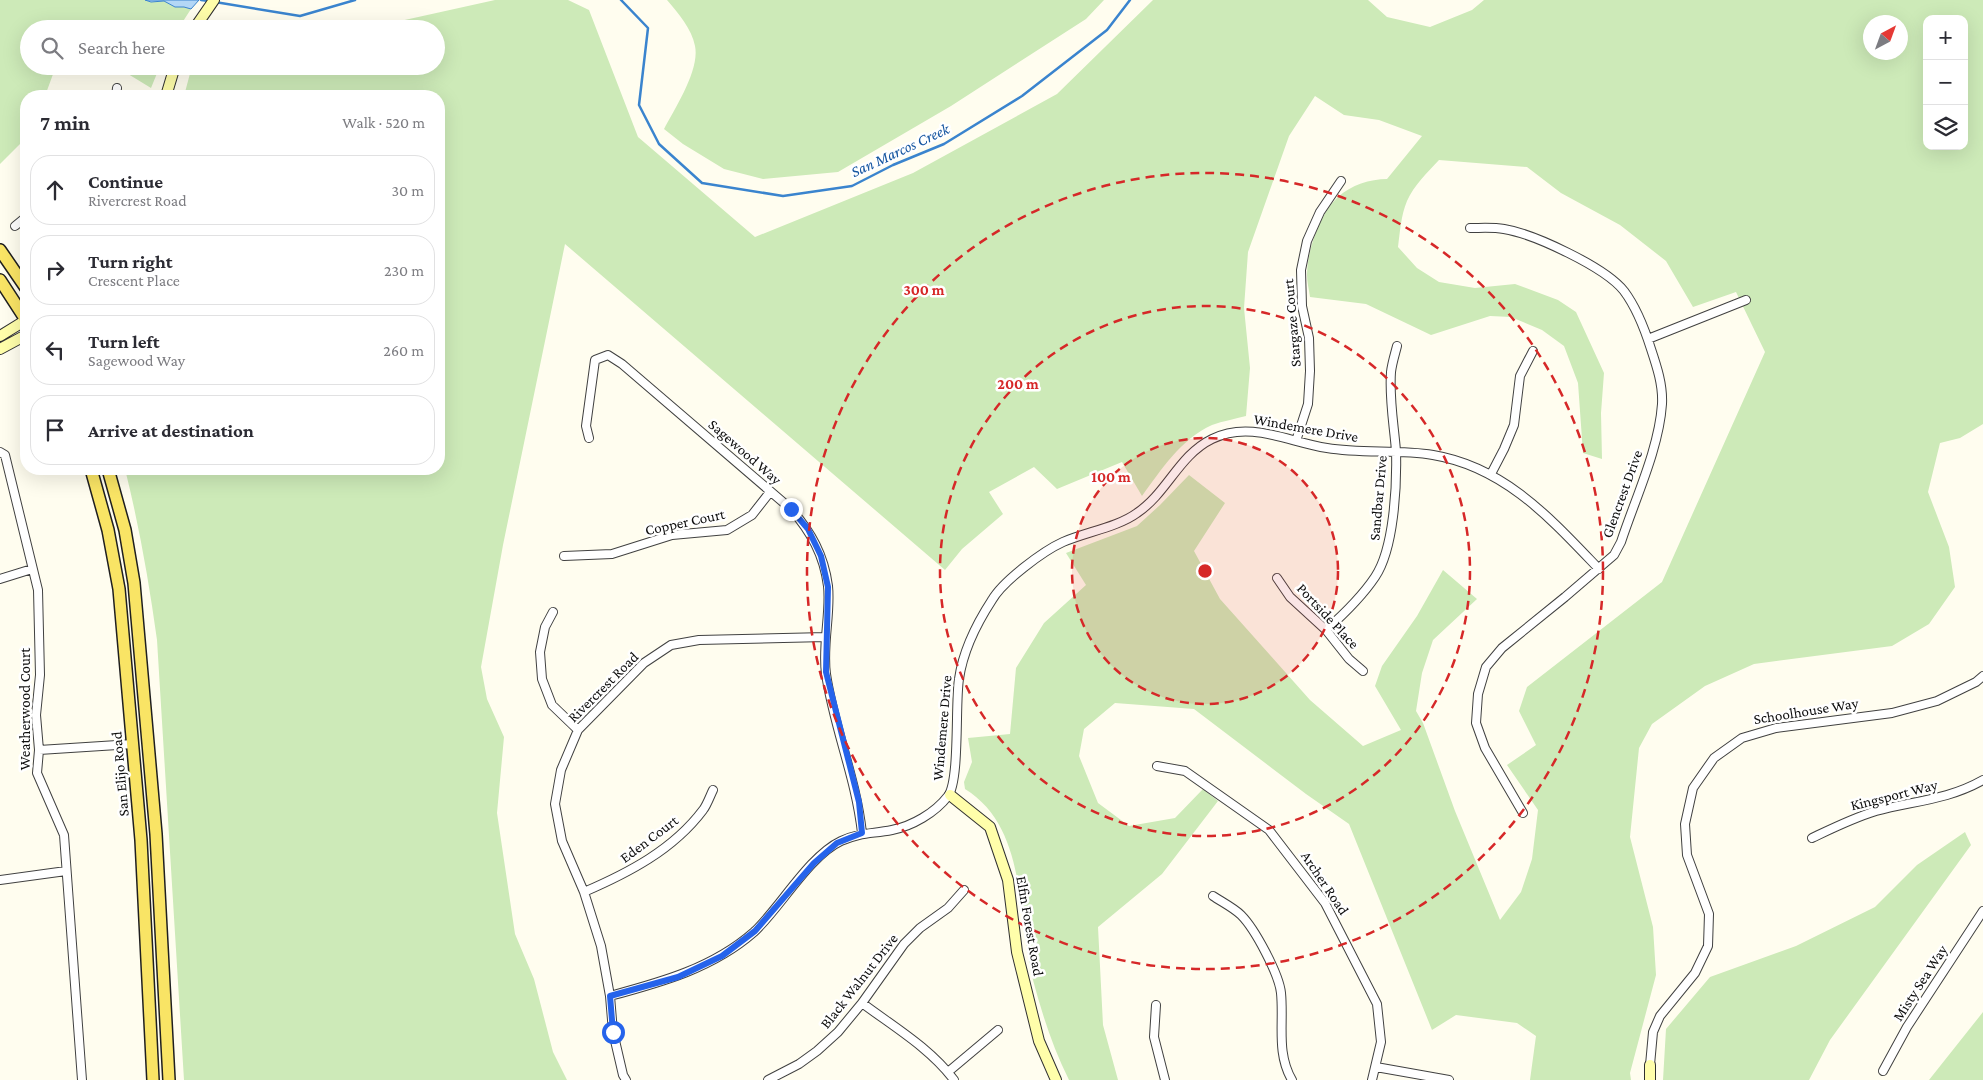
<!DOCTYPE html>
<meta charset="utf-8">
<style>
body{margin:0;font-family:"Crimson Pro",serif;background:#f2f2f3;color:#2b2b33}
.controls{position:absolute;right:15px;top:15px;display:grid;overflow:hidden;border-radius:10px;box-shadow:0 5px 20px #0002}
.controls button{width:45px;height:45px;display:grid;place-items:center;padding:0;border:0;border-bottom:1px solid #e1e1e2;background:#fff;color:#2b2b33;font:25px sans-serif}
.compass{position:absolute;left:1863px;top:15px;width:45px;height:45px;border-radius:50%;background:#fff;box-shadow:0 5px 20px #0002;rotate:41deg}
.stop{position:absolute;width:15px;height:15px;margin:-11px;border:4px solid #2563eb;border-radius:50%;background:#fff}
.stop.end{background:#2563eb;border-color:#fff;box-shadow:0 1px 5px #0008}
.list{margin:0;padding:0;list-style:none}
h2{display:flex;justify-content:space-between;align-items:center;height:65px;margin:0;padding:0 20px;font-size:21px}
h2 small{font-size:16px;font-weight:400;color:#7c7c81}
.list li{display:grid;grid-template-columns:32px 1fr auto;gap:15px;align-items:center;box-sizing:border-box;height:70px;margin:0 10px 10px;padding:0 10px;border:1px solid #e1e1e2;border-radius:20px}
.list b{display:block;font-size:19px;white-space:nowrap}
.list p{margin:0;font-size:16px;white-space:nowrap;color:#7c7c81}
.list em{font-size:16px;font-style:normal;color:#7c7c81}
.icon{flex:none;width:28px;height:28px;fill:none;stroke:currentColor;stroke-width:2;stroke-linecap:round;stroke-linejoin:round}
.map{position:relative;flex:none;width:1983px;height:1080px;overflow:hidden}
.search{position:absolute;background:#fff;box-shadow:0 5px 20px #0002;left:20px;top:20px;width:425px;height:55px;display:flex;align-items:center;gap:12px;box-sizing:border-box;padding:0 18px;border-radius:28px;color:#7c7c81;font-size:19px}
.panel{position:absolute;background:#fff;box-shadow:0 5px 20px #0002;left:20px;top:90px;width:425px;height:385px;border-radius:20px}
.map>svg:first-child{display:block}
.green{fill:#cdeab8;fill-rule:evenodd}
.water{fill:#b3d7f6;stroke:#3a84ce}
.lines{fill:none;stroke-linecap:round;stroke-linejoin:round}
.stream{stroke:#3a84ce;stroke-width:2.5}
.street-casing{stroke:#414141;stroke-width:10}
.secondary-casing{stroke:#303030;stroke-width:12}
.primary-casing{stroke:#1f1f1f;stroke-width:14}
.street{stroke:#fff;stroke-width:8}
.secondary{stroke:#fffeaa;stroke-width:10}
.primary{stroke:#f9e465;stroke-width:11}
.route{stroke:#2563eb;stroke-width:6}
.ring{fill:none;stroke:#d62828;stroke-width:2.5;stroke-dasharray:9 6}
.labels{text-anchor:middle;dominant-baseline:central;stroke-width:5;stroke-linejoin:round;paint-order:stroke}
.street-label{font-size:15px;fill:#0e0e0e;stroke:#fff}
.water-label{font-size:16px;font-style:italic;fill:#1656a1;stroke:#fff}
.centre{fill:#d62828;stroke:#fff;stroke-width:2.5}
.ring-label{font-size:15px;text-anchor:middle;font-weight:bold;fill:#d62828;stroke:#fff;stroke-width:5;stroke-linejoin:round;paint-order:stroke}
</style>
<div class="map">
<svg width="1983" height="1080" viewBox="0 0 1983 1080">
<rect width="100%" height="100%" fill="#fffdef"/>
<path class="green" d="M 0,0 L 145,0 L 151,2 L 164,1 L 175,7 L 184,7 L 191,9 L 178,29 L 29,29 L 29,66 L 56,66 L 45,96 L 26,96 L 26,138 L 0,164 Z
M 495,0 L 568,0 L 589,10 L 638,137 L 755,237 L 913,173 L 1057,94 L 1153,0 L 1368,0 L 1387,17 L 1430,27 L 1472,10 L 1484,0 L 1983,0 L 1983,424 L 1960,438 L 1940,443 L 1928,492 L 1949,547 L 1955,587 L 1929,624 L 1892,646 L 1754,664 L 1705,686 L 1652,724 L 1639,748 L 1630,837 L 1653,927 L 1656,975 L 1630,1073 L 1631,1080 L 1530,1080 L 1536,1036 L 1517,1023 L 1456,1015 L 1432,1030 L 1349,824 L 1306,794 L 1194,709 L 1115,703 L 1084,729 L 1079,756 L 1098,803 L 1129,826 L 1175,818 L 1203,789 L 1218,801 L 1162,874 L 1098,927 L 1103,1025 L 1118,1080 L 1069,1080 C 1053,1048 1042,1014 1033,980 C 1017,917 1028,828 965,789 L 964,782 L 972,762 L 968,738 L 1010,734 L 1016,668 L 1044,623 L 1086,585 L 1066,553 L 1137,526 L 1160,505 L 1189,475 L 1225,503 L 1194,551 L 1220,599 L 1310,700 L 1363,746 L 1401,730 L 1375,686 L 1382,666 L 1417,616 L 1443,570 L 1477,599 L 1433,640 L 1422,673 L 1416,711 L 1423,723 L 1455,811 L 1500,920 L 1521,892 L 1532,859 L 1538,810 L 1507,765 L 1536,745 L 1519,711 L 1527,687 L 1662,582 L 1765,352 L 1736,292 L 1693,307 L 1666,261 L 1620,225 L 1561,193 L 1527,167 L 1439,160 C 1428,172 1414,185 1407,201 C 1401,215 1400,232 1398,247 L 1417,268 L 1439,282 L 1475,288 L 1515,284 L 1558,300 L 1576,312 L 1604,373 L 1601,413 L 1602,459 L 1583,453 L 1578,383 L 1564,346 L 1542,330 L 1511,317 L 1490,316 L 1431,335 L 1366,304 L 1310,297 C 1309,290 1307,282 1307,275 C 1307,251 1320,213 1338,197 C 1351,185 1370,179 1387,179 L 1422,136 L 1379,120 L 1344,115 L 1315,96 L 1289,136 L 1248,252 L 1244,308 L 1250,368 L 1246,416 C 1235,419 1223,421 1212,425 C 1181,439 1161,470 1142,496 L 1122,462 L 1057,489 L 1034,467 L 989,492 L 1003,514 L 962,549 L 945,570 L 565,244 L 503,545 L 481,667 L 487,699 L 504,737 L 497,813 L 515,934 L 534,979 L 553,1052 L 567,1080 L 184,1080 L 157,640 C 149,582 139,525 125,469 L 439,469 L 439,96 L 184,96 L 192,66 L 436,66 L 436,29 L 364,29 ZM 1927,19 L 1964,19 L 1964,146 L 1927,146 ZM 1870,22 L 1900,22 L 1900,52 L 1870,52 Z
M 667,0 L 1104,0 L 1086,19 L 951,106 L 838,172 L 763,179 L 724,169 L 683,144 L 664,129 C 675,108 700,70 695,46 C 692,29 678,13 667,0 Z
M 115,66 L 160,66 L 151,88 Z
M 1965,832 L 1971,845 L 1830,1040 L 1809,1080 L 1663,1080 L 1666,1029 L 1710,977 L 1796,946 L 1875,907 L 1917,865 Z
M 1983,1012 L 1983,1080 L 1929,1080 Z"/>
<path class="water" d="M 145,0 L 199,0 L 191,9 L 184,7 L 175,7 L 164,1 L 151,2 Z"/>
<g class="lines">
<path class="stream" d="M 201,0 L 209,1
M 621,0 L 648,28 L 639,105 L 659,144 L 702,183 L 783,196 L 852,186 L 893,165 L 944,144 L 1022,96 L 1107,30 L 1130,0
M 215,2 L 300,16 L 355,0"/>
<g class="street-casing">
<path id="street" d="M 116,96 L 117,88
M 15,226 L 26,217
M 1470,228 C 1481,228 1493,227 1504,229 C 1534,234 1605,267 1624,291 C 1636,307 1645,330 1651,349 C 1657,367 1663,385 1662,404 C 1659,449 1635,499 1621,542 L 1614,555 L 1565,597 L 1502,648 L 1486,667 L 1478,694 L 1476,723 L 1485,748 L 1523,813
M 1648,339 L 1746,300
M 589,438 L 586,426 L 595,360 L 608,355 L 622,364 L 791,509 C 811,532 824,555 828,586 C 831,613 822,645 826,674 C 834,728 856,778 862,833
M 1296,441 L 1308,404 L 1310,371 L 1309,338 L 1302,306 L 1301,270 L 1307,241 L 1320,212 L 1341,181
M 0,452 L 5,455 L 38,590 L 40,675 L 36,715 L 39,750 L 37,773 L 64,835 L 82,1080
M 1491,474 L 1504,449 L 1514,425 L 1520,376 L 1533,351
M 564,556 L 612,554 L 672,535 L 727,530 L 752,515 L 770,492
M 1277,578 L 1290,597 L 1326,630 L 1349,659 L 1363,671
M 0,579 L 32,569
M 553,612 L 545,627 L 540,652 L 542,679 L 552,705 L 578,730
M 1326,630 C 1344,614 1361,598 1375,577 C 1394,549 1397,486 1396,451 C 1394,425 1389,399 1391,372 C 1392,363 1395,354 1397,346
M 39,750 L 133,744
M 1157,766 L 1185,771 L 1269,830 L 1325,903 L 1377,1004 L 1381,1042 L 1372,1080
M 1812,838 C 1833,828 1853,818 1876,811 C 1913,801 1948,800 1983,780
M 0,880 L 66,871
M 584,892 C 628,873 673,850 703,810 C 707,805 710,796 713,790
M 1213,896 C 1222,902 1234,908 1241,915 C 1255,929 1279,974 1281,993 C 1284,1023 1276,1053 1292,1080
M 610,996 C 662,982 713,968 754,932 C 780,908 809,856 841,841 C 861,832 872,834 892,830 C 912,826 935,813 948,796 C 960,780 955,703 959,679 C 963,651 977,623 992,600 C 1003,581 1043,551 1063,542 C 1086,532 1118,527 1137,513 C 1167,493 1179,455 1212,439 C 1250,420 1288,442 1327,448 C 1362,454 1398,449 1433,455 C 1505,467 1551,519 1599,569
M 862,1003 C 894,1027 930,1048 954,1080
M 1156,1005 L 1154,1037 L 1165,1080
M 1650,1065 L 1653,1032 L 1660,1016 L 1695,973 L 1708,946 L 1709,914 L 1687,855 L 1685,824 L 1693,788 L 1714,758 L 1742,738 L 1776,728 L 1892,713 L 1937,701 L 1976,682 L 1983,676
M 1376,1067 L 1449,1080
M 1883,1071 L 1907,1027 L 1983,911
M 948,1072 L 998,1030
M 626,1080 L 623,1075 L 613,1032 L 610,996 L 601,946 L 584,892 L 562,841 L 555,804 L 561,770 L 578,730 L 644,663 L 671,645 L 699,640 L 826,637
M 768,1080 L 799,1064 L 817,1051 L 838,1032 L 862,1003 L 904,944 L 920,928 L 948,908 L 964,890"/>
</g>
<g class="secondary-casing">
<path id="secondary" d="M 194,29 L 214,0
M 166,96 L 175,66
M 0,336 L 26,320
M 0,349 L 26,335
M 950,795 L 990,827 L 1008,880 L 1017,952 L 1039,1041 L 1056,1080
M 1650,1080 L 1650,1065"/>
</g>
<g class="primary-casing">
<path id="primary" d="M 0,250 L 26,288
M 0,280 L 26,320
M 91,469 L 108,530 L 119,589 L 141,840 L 153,1080
M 108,469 L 125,530 L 134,583 L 156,834 L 169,1080"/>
</g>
<use href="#street" class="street"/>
<use href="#secondary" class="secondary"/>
<use href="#primary" class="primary"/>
</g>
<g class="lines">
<path class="route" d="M 613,1032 L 610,996 L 678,977 L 722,956 L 755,931 L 814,863 L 837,843 L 862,833 L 859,802 L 826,672 L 828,587 L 821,556 L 808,529 L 791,509"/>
</g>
<circle cx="1205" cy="571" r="133" fill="#d62828" fill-opacity=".12"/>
<g class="ring">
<circle cx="1205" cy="571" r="133"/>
<circle cx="1205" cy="571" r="265"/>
<circle cx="1205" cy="571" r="398"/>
</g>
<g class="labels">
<g class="street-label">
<text transform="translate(1292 323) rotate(-95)">Stargaze Court</text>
<text transform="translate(1306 428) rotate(10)">Windemere Drive</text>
<text transform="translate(745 452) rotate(41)">Sagewood Way</text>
<text transform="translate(1622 494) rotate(-70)">Glencrest Drive</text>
<text transform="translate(1378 498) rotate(-85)">Sandbar Drive</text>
<text transform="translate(685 522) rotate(-12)">Copper Court</text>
<text transform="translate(1328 616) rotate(47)">Portside Place</text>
<text transform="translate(603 687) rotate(-45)">Rivercrest Road</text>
<text transform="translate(25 709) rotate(-90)">Weatherwood Court</text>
<text transform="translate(1806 711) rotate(-9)">Schoolhouse Way</text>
<text transform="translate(942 728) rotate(-85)">Windemere Drive</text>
<text transform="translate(120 774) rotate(-95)">San Elijo Road</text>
<text transform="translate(1894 795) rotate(-14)">Kingsport Way</text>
<text transform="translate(649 839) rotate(-37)">Eden Court</text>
<text transform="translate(1325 883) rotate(56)">Archer Road</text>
<text transform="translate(1030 926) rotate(80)">Elfin Forest Road</text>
<text transform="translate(859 981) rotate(-52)">Black Walnut Drive</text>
<text transform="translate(1920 983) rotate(-57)">Misty Sea Way</text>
</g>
<g class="water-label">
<text transform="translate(900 150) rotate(-25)">San Marcos Creek</text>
</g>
</g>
<circle cx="1205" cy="571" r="8" class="centre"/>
<g class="ring-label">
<text x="924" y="295">300 m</text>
<text x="1018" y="389">200 m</text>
<text x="1111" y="482">100 m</text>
</g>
</svg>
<div class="controls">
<button>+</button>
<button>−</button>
<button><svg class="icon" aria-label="layers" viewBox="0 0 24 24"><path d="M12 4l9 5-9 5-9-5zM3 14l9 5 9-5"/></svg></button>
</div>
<svg class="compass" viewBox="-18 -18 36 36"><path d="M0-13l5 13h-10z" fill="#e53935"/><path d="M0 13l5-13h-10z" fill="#7c7c81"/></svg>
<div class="stop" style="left:613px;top:1032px"></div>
<div class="stop end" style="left:791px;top:509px"></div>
<div class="search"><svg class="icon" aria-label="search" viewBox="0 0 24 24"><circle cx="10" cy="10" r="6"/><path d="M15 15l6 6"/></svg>Search here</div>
<section class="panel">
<h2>7 min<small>Walk · 520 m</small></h2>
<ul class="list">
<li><svg class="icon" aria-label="ahead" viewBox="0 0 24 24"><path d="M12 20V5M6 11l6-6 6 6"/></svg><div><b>Continue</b><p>Rivercrest Road</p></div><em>30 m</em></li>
<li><svg class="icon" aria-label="right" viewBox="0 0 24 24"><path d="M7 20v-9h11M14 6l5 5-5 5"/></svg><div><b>Turn right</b><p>Crescent Place</p></div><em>230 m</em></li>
<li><svg class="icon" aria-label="left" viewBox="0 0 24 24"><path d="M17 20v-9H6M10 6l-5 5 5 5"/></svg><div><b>Turn left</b><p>Sagewood Way</p></div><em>260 m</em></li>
<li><svg class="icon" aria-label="arrive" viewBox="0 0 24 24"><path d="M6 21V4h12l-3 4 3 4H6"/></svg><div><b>Arrive at destination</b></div></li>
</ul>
</section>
</div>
